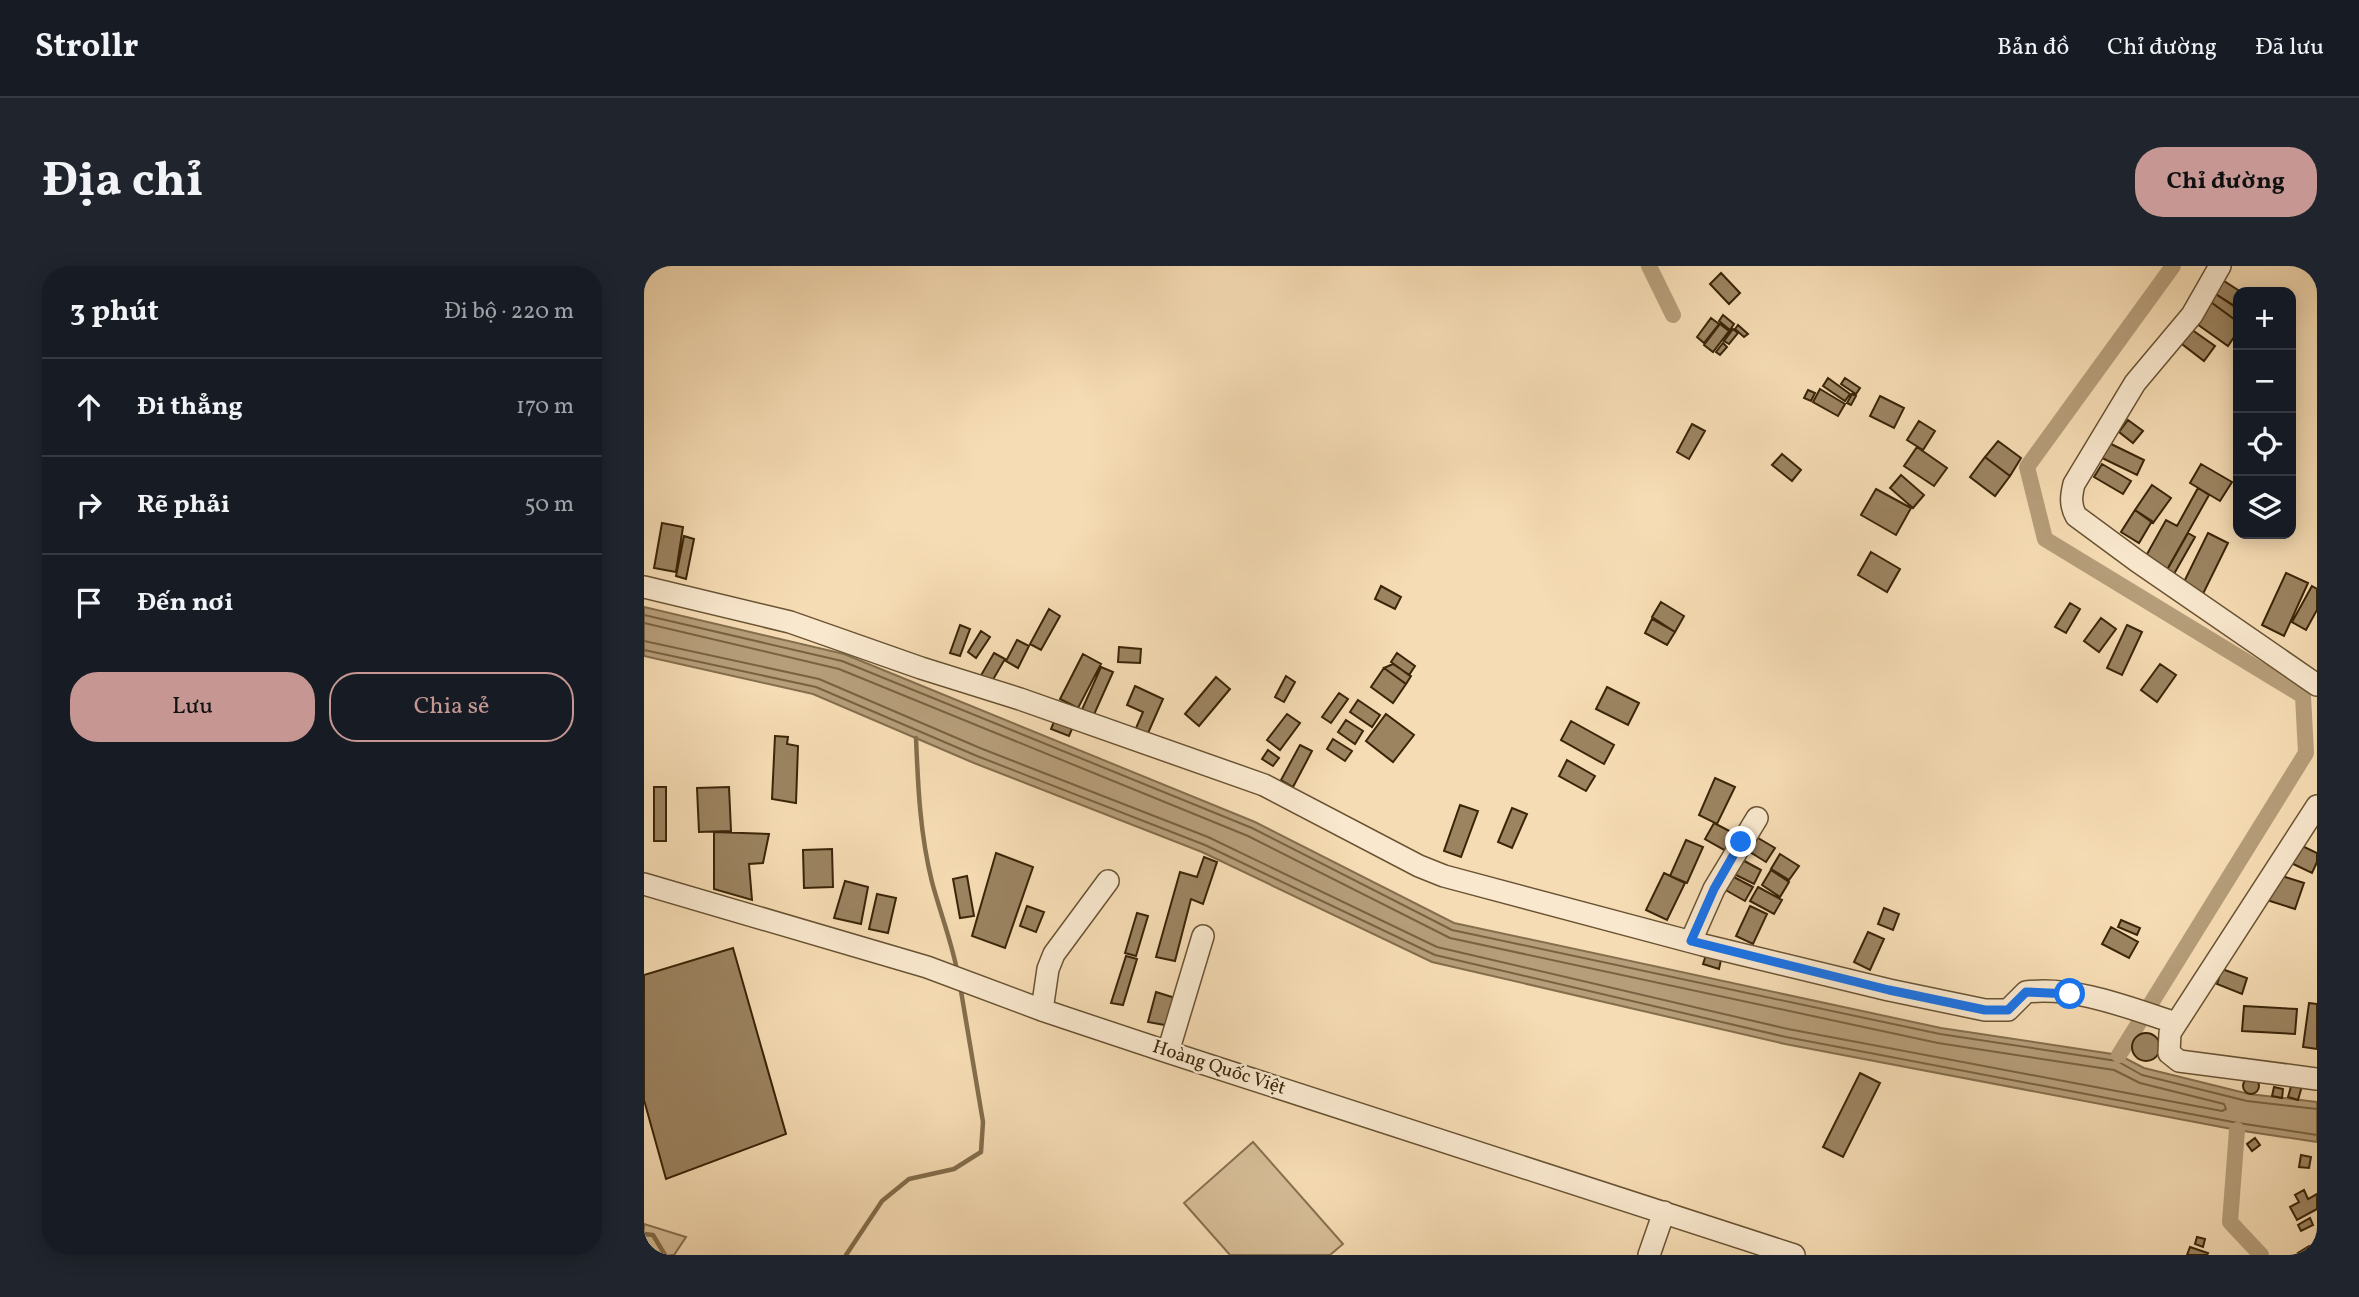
<!DOCTYPE html>
<html lang="vi">
<meta charset="utf-8">
<style>
body{margin:0;font-family:Vollkorn,serif;background:#20242c;color:#f1f3f6}
.controls{position:absolute;right:21px;top:21px;display:grid;overflow:hidden;border-radius:14px;box-shadow:0 4px 18px #0003}
.controls button{width:63px;height:63px;display:grid;place-items:center;padding:0;border:0;border-bottom:2px solid #363941;background:#171b24;color:#f1f3f6;font:35px sans-serif}
.stop{position:absolute;width:21px;height:21px;margin:-16px;border:5px solid #1a73e8;border-radius:50%;background:#fff}
.stop.end{background:#1a73e8;border-color:#fff;box-shadow:0 2px 7px #0008}
.list{margin:0;padding:0;list-style:none}
h2{display:flex;justify-content:space-between;align-items:center;height:91px;margin:0;padding:0 28px;font-size:30px}
h2 small{font-size:23px;font-weight:400;color:#9ea1a6}
.list li{display:grid;grid-template-columns:46px 1fr auto;gap:21px;align-items:center;box-sizing:border-box;height:98px;padding:0 28px;border-top:2px solid #363941}
.list b{display:block;font-size:26px;white-space:nowrap}
.list em{font-size:23px;font-style:normal;color:#9ea1a6}
.actions{display:flex;gap:14px;padding:21px 28px}
.actions a{flex:1;padding:16px 0;border:2px solid #c59692;border-radius:28px;text-align:center;font-size:24px;color:#c59692}
.actions .main{background:#c59692;color:#111}
.icon{flex:none;width:38px;height:38px;fill:none;stroke:currentColor;stroke-width:2;stroke-linecap:round;stroke-linejoin:round}
.map{position:relative;flex:none;width:1673px;height:989px;overflow:hidden;border-radius:28px}
header{display:flex;align-items:center;gap:42px;box-sizing:border-box;height:98px;padding:0 35px;background:#171b24;border-bottom:2px solid #363941}
header strong{font-size:33px}
nav{display:flex;gap:38px;margin-inline-start:auto;font-size:24px}
.intro{display:flex;align-items:center;justify-content:space-between;box-sizing:border-box;height:168px;padding:0 42px}
h1{margin:0;font-size:49px}
.button{padding:18px 32px;border-radius:28px;background:#c59692;color:#111;font-size:24px;font-weight:700}
main{display:flex;gap:42px;padding:0 42px}
aside{flex:1;background:#171b24;border-radius:28px;box-shadow:0 4px 18px #0003}
.map>svg:first-child{display:block}
.green{fill:#d6bd97;stroke:#887150;stroke-width:2}
.water{fill:#b69e7a;stroke:#846e4c;stroke-width:2}
.lines{fill:none;stroke-linecap:round;stroke-linejoin:round}
.shore{stroke:#786241;stroke-width:2}
.stream{stroke:#846e4c;stroke-width:4.5}
.canal{stroke:#b69e7a;stroke-width:16}
.building{fill:#9c8461;stroke:#3a2508;stroke-width:2}
.minor-casing{stroke:#695333;stroke-width:24}
.minor{stroke:#f9e8ce;stroke-width:21}
.route{stroke:#1a73e8;stroke-width:9}
.labels{text-anchor:middle;dominant-baseline:central;stroke-width:5;stroke-linejoin:round;paint-order:stroke}
.street-label{font-size:19px;fill:#3a2508;stroke:#f9e8ce}
</style>
<header>
<strong>Strollr</strong>
<nav><a>Bản đồ</a><a>Chỉ đường</a><a>Đã lưu</a></nav>
</header>
<div class="intro"><h1>Địa chỉ</h1><a class="button">Chỉ đường</a></div>
<main>
<aside>
<h2>3 phút<small>Đi bộ · 220 m</small></h2>
<ul class="list">
<li><svg class="icon" aria-label="ahead" viewBox="0 0 24 24"><path d="M12 20V5M6 11l6-6 6 6"/></svg><div><b>Đi thẳng</b></div><em>170 m</em></li>
<li><svg class="icon" aria-label="right" viewBox="0 0 24 24"><path d="M7 20v-9h11M14 6l5 5-5 5"/></svg><div><b>Rẽ phải</b></div><em>50 m</em></li>
<li><svg class="icon" aria-label="arrive" viewBox="0 0 24 24"><path d="M6 21V4h12l-3 4 3 4H6"/></svg><div><b>Đến nơi</b></div></li>
</ul>
<div class="actions"><a class="main">Lưu</a><a>Chia sẻ</a></div>
</aside>
<div class="map">
<svg width="1673" height="989" viewBox="0 0 1673 989">
<rect width="100%" height="100%" fill="#f6dcb4"/>
<filter id="stains"><feTurbulence type="fractalNoise" baseFrequency=".00286" numOctaves="4"/><feColorMatrix values="0 0 0 0 .2 0 0 0 0 .09 0 0 0 0 .02 0 0 0 .5 -.17"/></filter>
<radialGradient id="worn" r=".72"><stop offset=".6" stop-color="#630" stop-opacity="0"/><stop offset="1" stop-color="#630" stop-opacity=".3"/></radialGradient>
<path class="green" d="M 609,876 L 699,978 L 686,989 L 586,989 L 540,937 Z
M 0,958 L 42,971 L 30,989 L 0,989 Z"/>
<path class="water" d="M 0,341 L 200,388 L 611,556 L 810,657 L 1297,762 L 1475,789 L 1500,802 L 1605,828 L 1673,836 L 1673,876 L 1593,864 L 1141,778 L 788,696 L 558,586 L 330,497 L 169,428 L 0,390 Z"/>
<g class="lines">
<path class="shore" d="M 0,349 L 198,395 L 608,562 L 808,664 L 1296,768 L 1473,795 L 1498,809 L 1603,835 L 1673,843
M 0,357 L 195,403 L 604,570 L 806,672 L 1294,777 L 1470,804 L 1496,817 L 1580,838 L 1582,843 L 1578,845 L 1144,763 L 793,681 L 564,571 L 336,482 L 175,413 L 0,375
M 0,384 L 172,421 L 333,490 L 561,579 L 791,689 L 1142,771 L 1594,857 L 1673,869"/>
<path class="stream" d="M 272,472 C 274,521 276,568 288,616 C 296,646 307,674 313,704
M 0,968 L 9,969 L 21,989
M 202,989 L 238,935 L 265,913 L 310,903 L 337,886 L 339,856 L 316,719"/>
<path class="canal" d="M 1005,0 L 1029,49
M 1475,789 L 1662,487 L 1659,430 L 1401,273 L 1383,201 L 1529,0
M 1593,864 L 1586,956 L 1617,989"/>
</g>
<path class="building" d="M 1077,7 L 1096,27 L 1085,38 L 1066,18 Z
M 1574,11 L 1597,26 L 1594,26 L 1594,42 L 1567,25 Z
M 1567,25 L 1594,43 L 1594,56 L 1560,31 Z
M 1560,31 L 1594,56 L 1594,65 L 1584,80 L 1546,53 Z
M 1079,49 L 1090,58 L 1086,64 L 1075,55 Z
M 1067,52 L 1075,58 L 1060,77 L 1053,71 Z
M 1076,58 L 1085,65 L 1069,86 L 1060,79 Z
M 1094,59 L 1104,68 L 1100,71 L 1091,63 Z
M 1544,61 L 1571,80 L 1560,95 L 1534,75 Z
M 1089,63 L 1094,67 L 1085,78 L 1080,75 Z
M 1079,77 L 1083,81 L 1076,89 L 1072,86 Z
M 1184,112 L 1206,128 L 1201,135 L 1179,120 Z
M 1201,112 L 1216,122 L 1212,128 L 1197,118 Z
M 1176,123 L 1201,138 L 1194,150 L 1169,136 Z
M 1164,124 L 1171,127 L 1167,135 L 1160,132 Z
M 1208,128 L 1212,130 L 1207,139 L 1203,137 Z
M 1236,130 L 1260,142 L 1250,162 L 1226,150 Z
M 1484,154 L 1499,165 L 1489,177 L 1475,166 Z
M 1275,155 L 1291,165 L 1279,184 L 1263,174 Z
M 1048,158 L 1061,165 L 1045,193 L 1033,186 Z
M 1354,175 L 1377,192 L 1366,210 L 1341,191 Z
M 1465,177 L 1500,194 L 1493,209 L 1458,192 Z
M 1273,181 L 1303,202 L 1290,220 L 1260,200 Z
M 1138,188 L 1157,204 L 1148,215 L 1128,199 Z
M 1341,191 L 1366,210 L 1351,230 L 1326,211 Z
M 1458,198 L 1487,215 L 1479,228 L 1450,211 Z
M 1557,198 L 1588,216 L 1576,235 L 1546,217 Z
M 1257,209 L 1280,229 L 1269,242 L 1246,222 Z
M 1508,219 L 1527,232 L 1509,257 L 1491,244 Z
M 1554,222 L 1565,229 L 1520,309 L 1498,297 L 1522,254 L 1533,260 Z
M 1232,223 L 1267,242 L 1252,269 L 1217,249 Z
M 1491,244 L 1508,255 L 1495,277 L 1477,266 Z
M 18,257 L 39,261 L 32,306 L 10,302 Z
M 1544,267 L 1551,271 L 1530,308 L 1523,304 Z
M 1564,267 L 1584,277 L 1556,334 L 1536,324 Z
M 40,270 L 50,273 L 42,313 L 32,310 Z
M 1227,286 L 1256,303 L 1243,326 L 1214,309 Z
M 1642,307 L 1664,317 L 1640,370 L 1618,359 Z
M 737,320 L 757,331 L 751,343 L 731,333 Z
M 1668,320 L 1673,323 L 1673,344 L 1662,364 L 1648,356 Z
M 1017,336 L 1040,350 L 1031,366 L 1008,351 Z
M 1426,337 L 1436,343 L 1422,367 L 1411,361 Z
M 405,343 L 416,350 L 397,384 L 386,378 Z
M 1457,352 L 1472,363 L 1455,386 L 1440,375 Z
M 1008,353 L 1031,366 L 1023,379 L 1001,367 Z
M 316,359 L 326,363 L 316,390 L 306,387 Z
M 1483,359 L 1498,366 L 1478,409 L 1463,402 Z
M 337,365 L 346,371 L 332,392 L 324,386 Z
M 373,374 L 385,380 L 374,402 L 362,395 Z
M 475,381 L 497,383 L 496,397 L 474,396 Z
M 350,387 L 361,393 L 347,417 L 336,411 Z
M 753,387 L 771,400 L 765,409 L 747,396 Z
M 439,388 L 457,398 L 434,442 L 416,433 Z
M 749,398 L 767,410 L 762,418 L 740,402 Z
M 1516,398 L 1532,409 L 1513,436 L 1497,424 Z
M 457,401 L 469,406 L 448,453 L 436,448 Z
M 740,402 L 762,418 L 749,437 L 727,421 Z
M 642,410 L 651,416 L 640,436 L 631,431 Z
M 572,411 L 586,423 L 555,460 L 541,448 Z
M 491,420 L 519,433 L 501,474 L 489,469 L 499,446 L 483,439 Z
M 963,421 L 995,437 L 984,459 L 952,443 Z
M 695,427 L 704,433 L 687,457 L 678,451 Z
M 714,434 L 736,449 L 728,461 L 706,446 Z
M 643,448 L 656,457 L 636,484 L 623,474 Z
M 742,448 L 770,469 L 749,496 L 722,475 Z
M 412,451 L 430,458 L 425,470 L 407,463 Z
M 702,454 L 719,465 L 711,478 L 694,466 Z
M 927,455 L 970,479 L 960,498 L 917,474 Z
M 131,470 L 144,471 L 143,478 L 154,480 L 152,537 L 128,533 Z
M 689,473 L 708,485 L 701,495 L 683,483 Z
M 656,479 L 668,485 L 649,521 L 637,514 Z
M 624,484 L 635,492 L 629,500 L 618,493 Z
M 923,494 L 951,510 L 942,525 L 915,510 Z
M 1071,512 L 1091,521 L 1073,558 L 1055,549 Z
M 10,521 L 22,521 L 22,575 L 10,575 Z
M 85,521 L 87,565 L 55,566 L 53,522 Z
M 816,539 L 834,545 L 817,591 L 800,585 Z
M 868,542 L 883,548 L 868,582 L 854,576 Z
M 1070,557 L 1093,569 L 1084,586 L 1061,573 Z
M 70,566 L 125,568 L 119,597 L 105,598 L 108,634 L 70,623 Z
M 1109,569 L 1131,582 L 1122,596 L 1101,583 Z
M 1042,574 L 1059,581 L 1043,617 L 1026,610 Z
M 1652,577 L 1673,587 L 1673,596 L 1668,607 L 1643,595 Z
M 188,583 L 189,621 L 160,622 L 159,584 Z
M 352,587 L 389,601 L 361,682 L 328,670 Z
M 1136,588 L 1155,600 L 1145,614 L 1127,603 Z
M 560,591 L 573,596 L 559,638 L 547,633 L 531,695 L 512,691 L 536,606 L 553,611 Z
M 1095,592 L 1117,604 L 1110,618 L 1088,607 Z
M 1127,604 L 1145,616 L 1136,631 L 1118,619 Z
M 1020,607 L 1041,617 L 1023,654 L 1002,644 Z
M 1632,608 L 1660,617 L 1651,643 L 1623,634 Z
M 1086,609 L 1109,621 L 1101,635 L 1078,622 Z
M 323,610 L 330,650 L 316,652 L 309,613 Z
M 201,615 L 224,621 L 217,658 L 190,652 Z
M 1114,621 L 1138,634 L 1130,648 L 1106,635 Z
M 233,628 L 252,632 L 244,667 L 225,663 Z
M 383,640 L 400,646 L 392,666 L 376,660 Z
M 1106,640 L 1123,648 L 1109,678 L 1092,670 Z
M 1240,642 L 1255,648 L 1249,664 L 1234,658 Z
M 493,647 L 504,650 L 492,690 L 481,687 Z
M 1477,654 L 1496,662 L 1493,669 L 1474,661 Z
M 1467,661 L 1494,676 L 1485,692 L 1458,678 Z
M 1224,666 L 1240,673 L 1226,704 L 1210,696 Z
M 89,682 L 142,868 L 22,913 L 0,834 L 0,709 Z
M 1062,689 L 1077,694 L 1075,703 L 1059,698 Z
M 482,690 L 493,693 L 479,739 L 467,737 Z
M 1578,703 L 1603,712 L 1598,728 L 1573,718 Z
M 512,726 L 531,732 L 521,759 L 504,756 Z
M 1665,737 L 1673,738 L 1673,783 L 1659,781 Z
M 1600,740 L 1653,743 L 1651,768 L 1598,765 Z
M1488 781a14 14 0 1 1 28 0a14 14 0 1 1-28 0Z
M 1216,807 L 1236,817 L 1199,891 L 1179,881 Z
M1599 820a8 8 0 1 1 16 0a8 8 0 1 1-16 0Z
M 1648,817 L 1658,820 L 1654,834 L 1644,831 Z
M 1630,821 L 1639,823 L 1638,832 L 1628,830 Z
M 1611,872 L 1616,879 L 1608,885 L 1603,878 Z
M 1657,889 L 1667,891 L 1665,902 L 1655,901 Z
M 1660,924 L 1664,933 L 1673,928 L 1673,943 L 1653,954 L 1646,941 L 1655,936 L 1651,929 Z
M 1666,952 L 1669,959 L 1657,965 L 1654,959 Z
M 1553,971 L 1561,973 L 1559,981 L 1551,978 Z
M 1665,980 L 1669,986 L 1665,989 L 1656,989 L 1654,987 Z
M 1546,981 L 1564,987 L 1563,989 L 1543,989 Z"/>
<g class="lines">
<g class="minor-casing">
<path id="minor" d="M 1576,0 L 1548,49 L 1491,117 L 1430,218 C 1427,230 1426,239 1432,250 L 1493,295 L 1673,419
M 0,321 L 146,356 L 277,402 L 376,433 L 620,519 L 775,600 L 800,610 L 1059,679 L 1245,724 L 1341,744 L 1364,744 L 1382,726 C 1432,720 1485,742 1532,757
M 1673,540 L 1526,767 L 1525,787 L 1535,795 L 1673,813
M 0,618 L 283,701 L 398,744 L 524,786 L 1150,989
M 1047,675 L 1070,623 L 1113,552
M 398,744 L 404,703 L 410,688 L 464,615
M 524,786 L 559,670
M 1005,989 L 1020,946"/>
</g>
<use href="#minor" class="minor"/>
</g>
<g class="lines">
<path class="route" d="M 1097,576 L 1070,623 L 1047,675 L 1245,724 L 1341,744 L 1364,744 L 1382,726 L 1426,728"/>
</g>
<g class="labels">
<g class="street-label">
<text transform="translate(575 802) rotate(18)">Hoàng Quốc Việt</text>
</g>
</g>
<rect width="100%" height="100%" filter="url(#stains)"/>
<rect width="100%" height="100%" fill="url(#worn)"/>
</svg>
<div class="controls">
<button>+</button>
<button>−</button>
<button><svg class="icon" aria-label="locate" viewBox="0 0 24 24"><circle cx="12" cy="12" r="6"/><path d="M12 2v4M12 18v4M2 12h4M18 12h4"/></svg></button>
<button><svg class="icon" aria-label="layers" viewBox="0 0 24 24"><path d="M12 4l9 5-9 5-9-5zM3 14l9 5 9-5"/></svg></button>
</div>
<div class="stop" style="left:1426px;top:728px"></div>
<div class="stop end" style="left:1097px;top:576px"></div>
</div>
</main>
